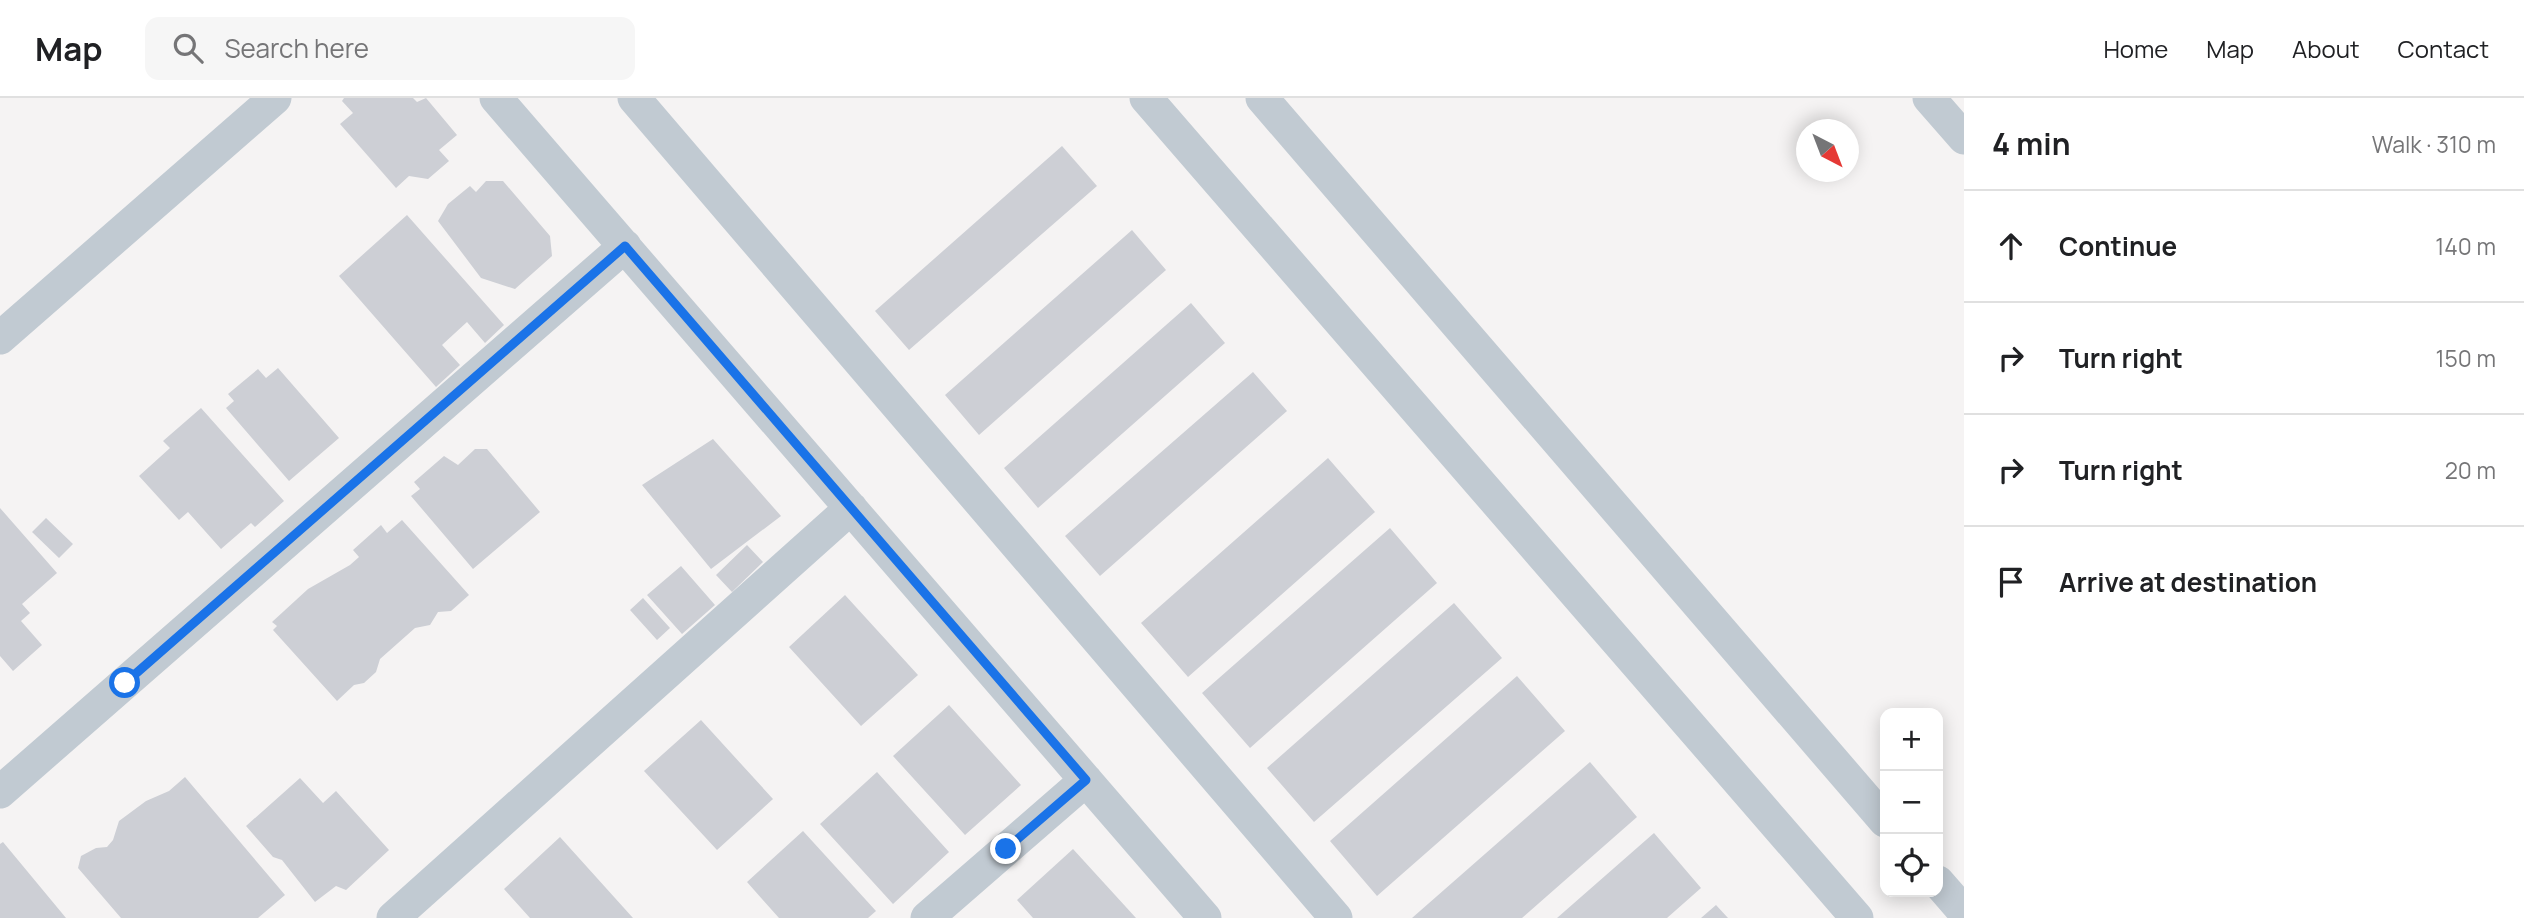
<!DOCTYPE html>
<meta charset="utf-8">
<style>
body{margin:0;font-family:Manrope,sans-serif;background:#f6f6f6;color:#202124}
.controls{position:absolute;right:21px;bottom:21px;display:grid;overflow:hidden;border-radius:14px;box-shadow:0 4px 18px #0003}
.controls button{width:63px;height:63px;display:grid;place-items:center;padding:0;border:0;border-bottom:2px solid #e0e0e0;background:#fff;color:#202124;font:35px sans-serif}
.compass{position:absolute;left:1796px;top:21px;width:63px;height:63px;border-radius:50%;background:#fff;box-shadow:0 4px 18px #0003;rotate:138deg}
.stop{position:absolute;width:21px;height:21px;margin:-16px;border:5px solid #1a73e8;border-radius:50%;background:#fff}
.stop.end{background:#1a73e8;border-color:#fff;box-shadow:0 2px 7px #0008}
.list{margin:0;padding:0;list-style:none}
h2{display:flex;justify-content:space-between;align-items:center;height:91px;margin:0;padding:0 28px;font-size:30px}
h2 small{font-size:23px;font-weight:400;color:#757577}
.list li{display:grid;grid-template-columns:46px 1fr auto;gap:21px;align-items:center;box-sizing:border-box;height:112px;padding:0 28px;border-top:2px solid #e0e0e0}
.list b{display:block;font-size:26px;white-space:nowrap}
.list em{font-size:23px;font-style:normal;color:#757577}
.icon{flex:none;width:38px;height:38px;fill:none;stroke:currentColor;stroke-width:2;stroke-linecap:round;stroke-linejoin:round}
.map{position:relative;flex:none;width:1964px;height:820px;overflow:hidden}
header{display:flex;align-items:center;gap:42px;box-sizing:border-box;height:98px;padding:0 35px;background:#fff;border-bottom:2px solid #e0e0e0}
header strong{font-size:33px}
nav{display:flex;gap:38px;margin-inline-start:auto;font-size:24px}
.search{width:490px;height:63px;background:#f6f6f6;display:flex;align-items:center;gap:18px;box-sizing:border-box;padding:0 24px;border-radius:14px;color:#757577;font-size:26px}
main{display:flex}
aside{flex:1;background:#fff}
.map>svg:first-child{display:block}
.building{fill:#cdcfd5}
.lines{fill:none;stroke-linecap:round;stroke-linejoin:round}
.minor{stroke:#c1cad2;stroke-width:33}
.route{stroke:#1a73e8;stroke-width:9}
</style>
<header>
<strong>Map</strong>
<div class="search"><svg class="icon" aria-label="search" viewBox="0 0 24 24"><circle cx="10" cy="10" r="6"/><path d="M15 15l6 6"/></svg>Search here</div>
<nav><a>Home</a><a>Map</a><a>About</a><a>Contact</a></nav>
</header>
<main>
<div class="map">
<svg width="1964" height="820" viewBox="0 0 1964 820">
<rect width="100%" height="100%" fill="#f5f3f3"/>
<path class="building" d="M 344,0 L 413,0 L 417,4 L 426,0 L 457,37 L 439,52 L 449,63 L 428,81 L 409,78 L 396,90 L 340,26 L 353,15 L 342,3 Z
M 1062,48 L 1097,88 L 909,252 L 875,213 Z
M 486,83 L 503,83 L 550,138 L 552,158 L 515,191 L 481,180 L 438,123 L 448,106 L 470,88 L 476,94 Z
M 407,117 L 504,227 L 485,245 L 467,224 L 442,247 L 460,267 L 436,289 L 339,178 Z
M 1132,132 L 1166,172 L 979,337 L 945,297 Z
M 1191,205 L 1225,245 L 1038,410 L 1004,370 Z
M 278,270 L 339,340 L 289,383 L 226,310 L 234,303 L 228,296 L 258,271 L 266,280 Z
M 1253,274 L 1287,313 L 1100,478 L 1065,438 Z
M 201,310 L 284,403 L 255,429 L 251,425 L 221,451 L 188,414 L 179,422 L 139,378 L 170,350 L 163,343 Z
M 713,341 L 781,418 L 711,471 L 642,387 Z
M 475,351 L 487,351 L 540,414 L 473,471 L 411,398 L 420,391 L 414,384 L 444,358 L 458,367 Z
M 1328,360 L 1375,414 L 1188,579 L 1141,525 Z
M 0,410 L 57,475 L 22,506 L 30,515 L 21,523 L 42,547 L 13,573 L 0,558 Z
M 46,420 L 73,446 L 59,460 L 32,434 Z
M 402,422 L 469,497 L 451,513 L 438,514 L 430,527 L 415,530 L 380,561 L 376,574 L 364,585 L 354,587 L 337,603 L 273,532 L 277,528 L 272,524 L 308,491 L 350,467 L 359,459 L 353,452 L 381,427 L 387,435 Z
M 1390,430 L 1437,485 L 1250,650 L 1202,595 Z
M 747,447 L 763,464 L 732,494 L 716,477 Z
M 681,468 L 715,507 L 682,536 L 647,497 Z
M 845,497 L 918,577 L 861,628 L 789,549 Z
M 643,500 L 670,530 L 657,542 L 630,512 Z
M 1454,505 L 1502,560 L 1314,724 L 1267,670 Z
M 1517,578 L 1565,633 L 1377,798 L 1330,743 Z
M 949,607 L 1021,687 L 965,737 L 893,658 Z
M 701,622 L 773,701 L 717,752 L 644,673 Z
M 1590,664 L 1637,719 L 1522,820 L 1412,820 Z
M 877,674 L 949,754 L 893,806 L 820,726 Z
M 185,679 L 285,797 L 258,820 L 121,820 L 78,770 L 81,758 L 96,750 L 107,749 L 113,742 L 119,723 L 146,703 L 169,693 Z
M 300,680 L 323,705 L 336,693 L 389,752 L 346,792 L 336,788 L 315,804 L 282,762 L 273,759 L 246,728 Z
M 803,733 L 876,813 L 868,820 L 779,820 L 747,784 Z
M 1654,735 L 1701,790 L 1667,820 L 1557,820 Z
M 560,739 L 633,820 L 530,820 L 504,791 Z
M 3,744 L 66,820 L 0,820 L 0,746 Z
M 1073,751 L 1136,820 L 1033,820 L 1017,802 Z
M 1716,807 L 1728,820 L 1701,820 Z"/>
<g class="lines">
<path class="minor" d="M 496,0 L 1205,820
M 634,0 L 1336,820
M 1146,0 L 1857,820
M 1262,0 L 1885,723
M 1929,0 L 1964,40
M 0,240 L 275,0
M 0,694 L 625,148
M 1938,784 L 1964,814
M 393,820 L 851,410
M 927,820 L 1086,682"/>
</g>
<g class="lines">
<path class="route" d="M 125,585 L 625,148 L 1086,682 L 1006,751"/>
</g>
</svg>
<div class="controls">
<button>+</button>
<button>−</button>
<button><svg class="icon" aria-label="locate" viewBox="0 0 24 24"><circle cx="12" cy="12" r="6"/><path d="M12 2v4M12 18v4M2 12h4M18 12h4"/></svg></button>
</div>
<svg class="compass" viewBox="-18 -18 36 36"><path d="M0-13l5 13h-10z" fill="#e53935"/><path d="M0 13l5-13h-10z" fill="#757577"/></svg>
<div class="stop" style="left:125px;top:585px"></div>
<div class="stop end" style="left:1006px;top:751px"></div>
</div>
<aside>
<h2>4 min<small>Walk · 310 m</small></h2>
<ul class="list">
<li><svg class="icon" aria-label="ahead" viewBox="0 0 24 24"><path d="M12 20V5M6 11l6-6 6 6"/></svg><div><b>Continue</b></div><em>140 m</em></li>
<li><svg class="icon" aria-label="right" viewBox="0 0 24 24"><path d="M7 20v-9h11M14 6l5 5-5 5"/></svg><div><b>Turn right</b></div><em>150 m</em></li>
<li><svg class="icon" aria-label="right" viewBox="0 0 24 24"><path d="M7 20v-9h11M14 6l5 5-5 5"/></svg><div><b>Turn right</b></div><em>20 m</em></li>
<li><svg class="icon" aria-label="arrive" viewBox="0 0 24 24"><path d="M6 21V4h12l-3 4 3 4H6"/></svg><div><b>Arrive at destination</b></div></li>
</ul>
</aside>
</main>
